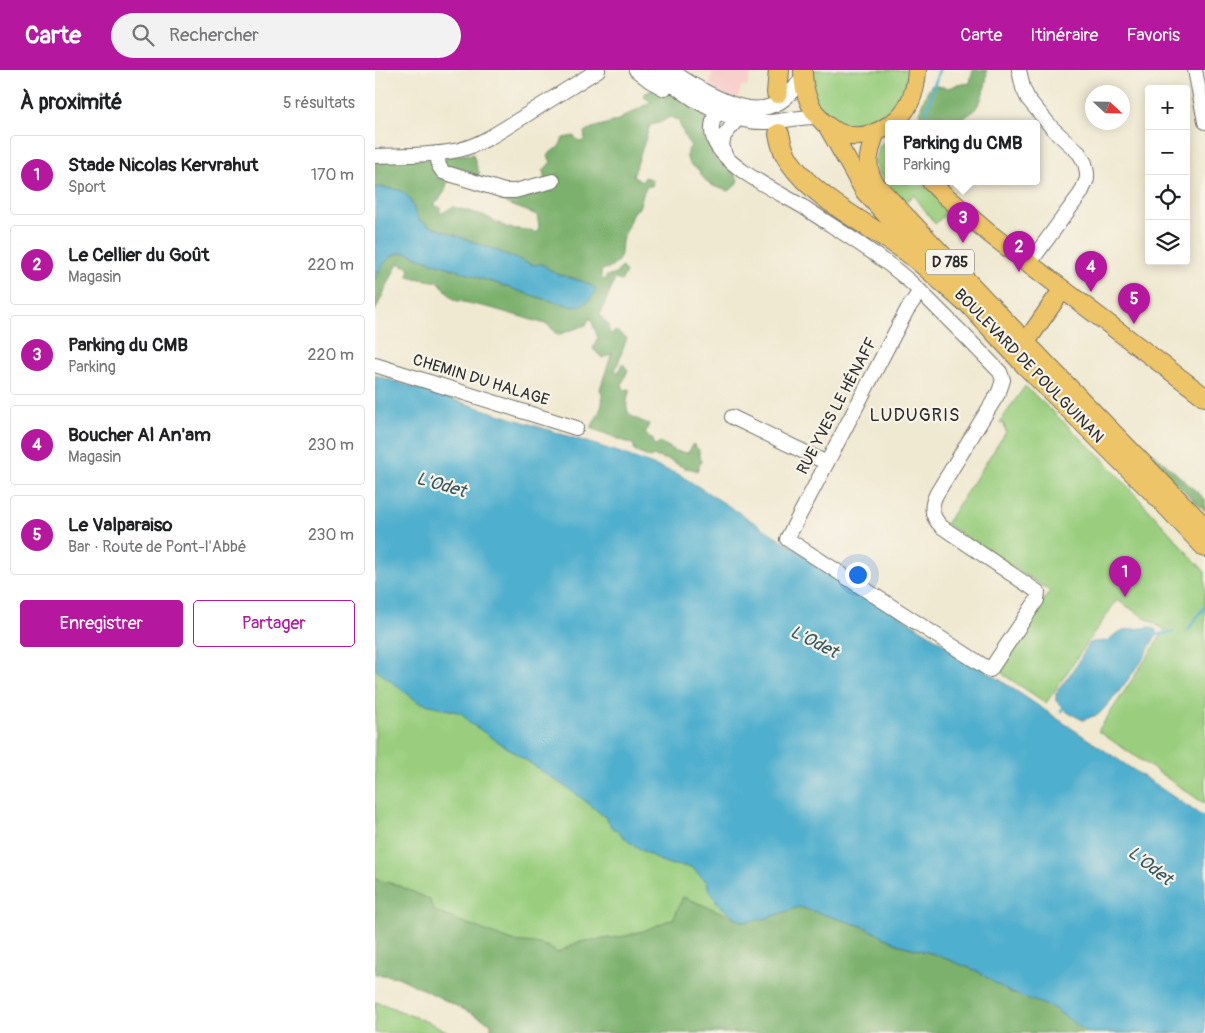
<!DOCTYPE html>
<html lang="fr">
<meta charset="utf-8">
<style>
body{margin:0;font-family:Pangolin,sans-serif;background:#f2f2f2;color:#202124}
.controls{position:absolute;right:15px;top:15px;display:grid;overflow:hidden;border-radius:5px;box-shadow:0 2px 12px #0003}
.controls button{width:45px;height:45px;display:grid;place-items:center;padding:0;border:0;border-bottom:1px solid #e0e0e0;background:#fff;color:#202124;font:25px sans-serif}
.compass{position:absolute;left:710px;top:15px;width:45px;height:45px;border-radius:50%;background:#fff;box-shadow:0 2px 12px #0003;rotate:112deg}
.you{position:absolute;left:482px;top:504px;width:18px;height:18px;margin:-12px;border:4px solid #fff;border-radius:50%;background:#1a73e8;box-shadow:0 0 0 8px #1a73e833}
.badge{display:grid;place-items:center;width:32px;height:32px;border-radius:50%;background:#b5179e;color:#fff;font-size:16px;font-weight:700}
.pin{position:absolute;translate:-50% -41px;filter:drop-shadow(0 1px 2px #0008)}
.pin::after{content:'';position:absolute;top:26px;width:18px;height:15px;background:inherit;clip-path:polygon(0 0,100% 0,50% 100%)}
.popup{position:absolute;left:510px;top:50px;width:155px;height:65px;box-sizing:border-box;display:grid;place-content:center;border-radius:5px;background:#fff;filter:drop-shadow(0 1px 4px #0005);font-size:16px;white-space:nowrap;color:#757577}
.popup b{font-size:19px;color:#202124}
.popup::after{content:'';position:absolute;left:50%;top:100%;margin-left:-10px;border:10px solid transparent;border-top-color:#fff}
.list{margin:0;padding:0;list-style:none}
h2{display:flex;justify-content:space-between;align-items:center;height:65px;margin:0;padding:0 20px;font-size:21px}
h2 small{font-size:16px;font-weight:400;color:#757577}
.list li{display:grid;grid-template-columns:32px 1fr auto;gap:15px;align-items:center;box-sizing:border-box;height:80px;margin:0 10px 10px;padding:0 10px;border:1px solid #e0e0e0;border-radius:5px}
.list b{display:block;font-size:19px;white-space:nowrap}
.list p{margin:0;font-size:16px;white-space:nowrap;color:#757577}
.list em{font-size:16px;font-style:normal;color:#757577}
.actions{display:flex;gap:10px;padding:15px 20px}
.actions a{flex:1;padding:11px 0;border:1px solid #b5179e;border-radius:5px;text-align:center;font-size:18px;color:#b5179e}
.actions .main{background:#b5179e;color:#fff}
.icon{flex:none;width:28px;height:28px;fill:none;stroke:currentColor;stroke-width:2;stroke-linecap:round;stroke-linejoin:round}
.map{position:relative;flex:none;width:830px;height:963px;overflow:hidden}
header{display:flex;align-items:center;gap:30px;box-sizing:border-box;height:70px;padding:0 25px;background:#b5179e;color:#fff}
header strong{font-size:24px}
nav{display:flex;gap:28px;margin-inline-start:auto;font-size:18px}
.search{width:350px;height:45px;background:#f2f2f2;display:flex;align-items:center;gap:12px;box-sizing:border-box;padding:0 18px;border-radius:28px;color:#757577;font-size:19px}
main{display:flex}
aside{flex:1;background:#fff}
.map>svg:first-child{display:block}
.built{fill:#f7d0cd}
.green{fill:#9ace7e;stroke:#627c54}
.forest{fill:#7bb16d;stroke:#536e4c}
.water{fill:#4fafce;stroke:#3d6d7c}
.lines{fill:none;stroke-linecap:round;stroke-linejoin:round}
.stream{stroke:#4fafce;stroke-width:3}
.minor-casing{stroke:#706e65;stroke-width:16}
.major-casing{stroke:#706e65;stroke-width:20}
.highway-casing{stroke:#706e65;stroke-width:22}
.minor{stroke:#fff;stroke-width:14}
.major{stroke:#eec469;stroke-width:18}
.highway{stroke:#eec469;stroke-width:20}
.labels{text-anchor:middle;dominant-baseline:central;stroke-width:4.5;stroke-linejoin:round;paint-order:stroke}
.shield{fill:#f7f3e8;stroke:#686764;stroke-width:1}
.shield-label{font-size:15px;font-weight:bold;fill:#2b2b2b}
.street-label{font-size:16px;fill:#2b2b2b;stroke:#f7f3e8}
.neighbourhood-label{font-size:18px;letter-spacing:1px;fill:#2b2b2b;stroke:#f7f3e8}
.water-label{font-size:18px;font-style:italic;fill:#385964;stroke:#f7f3e8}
</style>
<header>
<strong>Carte</strong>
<div class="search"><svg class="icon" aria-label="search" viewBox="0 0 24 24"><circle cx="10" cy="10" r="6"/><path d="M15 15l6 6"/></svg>Rechercher</div>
<nav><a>Carte</a><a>Itinéraire</a><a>Favoris</a></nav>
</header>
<main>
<aside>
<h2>À proximité<small>5 résultats</small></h2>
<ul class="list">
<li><span class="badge">1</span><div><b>Stade Nicolas Kervrahut</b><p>Sport</p></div><em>170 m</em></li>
<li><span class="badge">2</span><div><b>Le Cellier du Goût</b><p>Magasin</p></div><em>220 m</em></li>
<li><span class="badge">3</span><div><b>Parking du CMB</b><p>Parking</p></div><em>220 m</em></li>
<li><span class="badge">4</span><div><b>Boucher Al An'am</b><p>Magasin</p></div><em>230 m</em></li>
<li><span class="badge">5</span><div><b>Le Valparaiso</b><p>Bar · Route de Pont-l'Abbé</p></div><em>230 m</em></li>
</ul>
<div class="actions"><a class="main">Enregistrer</a><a>Partager</a></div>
</aside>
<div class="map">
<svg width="830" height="963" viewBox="0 0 830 963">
<rect width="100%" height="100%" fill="#f7f3e8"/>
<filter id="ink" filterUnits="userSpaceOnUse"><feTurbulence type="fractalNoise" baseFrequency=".02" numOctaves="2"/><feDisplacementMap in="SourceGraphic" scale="10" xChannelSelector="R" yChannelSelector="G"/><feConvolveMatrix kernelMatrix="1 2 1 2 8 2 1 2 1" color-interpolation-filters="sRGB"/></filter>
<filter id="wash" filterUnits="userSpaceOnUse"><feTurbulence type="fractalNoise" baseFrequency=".0096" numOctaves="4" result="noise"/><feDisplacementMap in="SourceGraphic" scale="20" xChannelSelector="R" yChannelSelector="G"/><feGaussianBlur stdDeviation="1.12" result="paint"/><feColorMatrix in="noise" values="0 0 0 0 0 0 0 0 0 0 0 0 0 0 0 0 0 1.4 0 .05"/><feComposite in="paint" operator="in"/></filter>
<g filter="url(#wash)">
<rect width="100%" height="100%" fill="#f0e9d1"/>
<path class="built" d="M 338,0 L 377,0 L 372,17 L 366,16 L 363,29 L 351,26 L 334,16 Z"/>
<path class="green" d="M 436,0 L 533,0 L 528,27 L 523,37 L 516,46 L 499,56 L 478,59 L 457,51 L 437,24 Z
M 510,72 L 514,72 L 514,112 L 550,112 L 576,139 L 560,154 L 539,125 L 527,134 L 511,119 L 500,92 L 505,75 Z
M 650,316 L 728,389 L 830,502 L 830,734 L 723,661 L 790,560 L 742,530 L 671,633 L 629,605 L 625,600 L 627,589 L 675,521 L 571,454 L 631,362 L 629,354 L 625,352 Z
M 0,449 L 830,963 L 713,963 L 678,938 L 370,852 L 308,827 L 299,848 L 271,860 L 251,866 L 203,872 L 182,883 C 164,871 153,876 135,870 C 109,862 84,851 59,841 L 54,829 L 22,815 L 0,809 Z
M 0,932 L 8,934 L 62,956 L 75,963 L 0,963 Z"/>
<path class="forest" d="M 598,0 L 612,0 L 611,13 L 606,30 L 599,41 L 590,47 L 586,54 L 548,54 L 549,53 C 548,51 545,47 545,46 C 543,38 553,20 557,15 L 573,18 L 581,15 L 595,13 Z
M 278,18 L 293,21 L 323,40 L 329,47 L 332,68 L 338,87 C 348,94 358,99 363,110 L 360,116 L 354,121 C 338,117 330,114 323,99 C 312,95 308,85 316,76 L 311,69 L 303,50 L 295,47 L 284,53 L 275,55 L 258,107 L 268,111 L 270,107 L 274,108 L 278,111 L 277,116 L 273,116 L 269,121 L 264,138 L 258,142 L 247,171 L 246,184 L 243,191 L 237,197 L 229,199 L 226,202 L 226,207 L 229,210 L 232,206 L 239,205 L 247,197 L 251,203 L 246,211 L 240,209 L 225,245 C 227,249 231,251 233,255 C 234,259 233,261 236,264 L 241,261 L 252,268 L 240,301 L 244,302 L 247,293 L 253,300 L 247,314 L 249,320 L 253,319 L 255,320 C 253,325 252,328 252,333 C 250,347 263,349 274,354 L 270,364 L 278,369 L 278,374 L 281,376 L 285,372 L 301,381 L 313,383 L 318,374 L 324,380 L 324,387 L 326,391 L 322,401 L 317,399 L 310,398 L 294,390 L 279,386 L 275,388 L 259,381 L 259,375 L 216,358 C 222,345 232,334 225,319 L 237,283 L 233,286 L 227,288 L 218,279 L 221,271 L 223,268 L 215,247 L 211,255 L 182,265 L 174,255 L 116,238 L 79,230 L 64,212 L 33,207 L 35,198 L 23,193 L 0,241 C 0,232 0,216 0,208 C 5,195 18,180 33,183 C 37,184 41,187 45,188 L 159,226 L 199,237 L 207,211 L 179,203 L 167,194 L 158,195 L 112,177 L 55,156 C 51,155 46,153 44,150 C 40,146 40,140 38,135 C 32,119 15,117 0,118 L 0,91 L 98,84 L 103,101 L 105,102 L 102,107 L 83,103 L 72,113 L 70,121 L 66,127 L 58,136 L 65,137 L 65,144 L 78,137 L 108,145 L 133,158 L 153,160 L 162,163 L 164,156 L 162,145 L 133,134 L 124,128 L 127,125 C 140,125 161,131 167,117 C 169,110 170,108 168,101 L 176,92 L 173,86 L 176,82 L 184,77 L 188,68 L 199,66 L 205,72 L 210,70 L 209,62 L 217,58 L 241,51 L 274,33 L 275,31 L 269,27 L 270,23 L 276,21 Z
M 778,383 L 830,429 L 830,441 L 774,387 Z
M 0,809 L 22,815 L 54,829 L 59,841 L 137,871 L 160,873 L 174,877 L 182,883 L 203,872 L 251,866 L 271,860 L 299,848 L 308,827 L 370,852 L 424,837 L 487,856 L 522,874 L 559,884 L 602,901 L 634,922 L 678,937 L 713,963 L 116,963 L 116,953 L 23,907 L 0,904 Z"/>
<path class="water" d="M 6,117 L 25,120 L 34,127 L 44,150 L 55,156 L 112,177 L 158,195 L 167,194 C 171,197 175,201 180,203 C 194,209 209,209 221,219 C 218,229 209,235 199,237 L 159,226 L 45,188 C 41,187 37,184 33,183 C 16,179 7,196 0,209 L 0,118 Z
M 0,305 L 246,383 L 305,405 L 616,604 L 830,748 L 830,963 L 713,963 L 678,938 L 634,922 L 602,901 L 559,884 L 522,874 L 487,856 L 424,837 L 390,849 L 370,852 L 362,849 L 344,835 L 333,818 L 332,812 L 316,797 L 291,794 L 259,776 L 237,757 L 231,748 L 204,726 L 95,653 L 86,643 L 43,632 L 0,599 Z
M 775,557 L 781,560 L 781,565 L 766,592 L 742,624 L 724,644 L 708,650 L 692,642 L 681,631 L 681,623 L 702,595 L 714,574 L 717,572 L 733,571 C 745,557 757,560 775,557 Z"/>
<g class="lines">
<path class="stream" d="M 551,42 L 564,0
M 813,560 L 830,536
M 781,565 L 798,562
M 686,641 L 688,638"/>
</g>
</g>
<g filter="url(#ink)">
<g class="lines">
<g class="minor-casing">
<path id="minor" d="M 261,0 L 275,11 L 288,18 C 294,18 296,13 298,7
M 280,0 C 311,27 350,54 393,52 C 410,51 426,46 443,47
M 297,0 C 307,9 318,15 329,21 C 353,33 379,47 405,32 C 415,26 421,16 428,6
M 644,0 L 648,18 L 653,29 L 677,58 L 704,83 L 710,93 L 712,103 L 712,109 L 706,123 L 654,194
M 820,0 L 830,52
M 347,30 C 341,42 333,56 339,70 C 350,98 404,122 430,138 C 469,164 511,188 545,221 L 594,270 L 625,302 L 628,310 L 624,322 L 562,423 C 555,436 556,447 567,457 L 663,522 L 662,530 L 615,600 L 412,469 L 532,240 L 545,221
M 62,83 L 64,96 L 68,102 L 129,121 L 140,121 L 178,111
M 350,85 L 347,75 L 349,66 L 360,52 L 363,40
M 0,86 C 28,85 56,86 84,80 C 108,74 128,59 148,47 C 173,31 198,16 223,0
M 0,295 L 201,358
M 357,347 L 452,393"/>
</g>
<g class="major-casing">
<path id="major" d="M 428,0 C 427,48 470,86 514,55
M 516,54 C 534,42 541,21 542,0
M 453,57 L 490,122 L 553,190
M 500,64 C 494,83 488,98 502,116 L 678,301 L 830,457
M 556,112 L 566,122 L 615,164 L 830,327
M 579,219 L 650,296 L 783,428 L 830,478
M 651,272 L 687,220"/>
</g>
<g class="highway-casing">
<path id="highway" d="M 402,23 L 404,0
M 404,64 C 406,74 409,84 415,92 C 439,128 492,154 527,178 C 549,193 568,213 588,230"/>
</g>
<use href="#minor" class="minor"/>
<use href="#major" class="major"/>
<use href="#highway" class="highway"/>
</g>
</g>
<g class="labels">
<rect class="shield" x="551" y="179.5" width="48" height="25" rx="4"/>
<g class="shield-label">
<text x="575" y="192">D 785</text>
</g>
<g class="street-label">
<text transform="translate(654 296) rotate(46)">BOULEVARD DE POULGUINAN</text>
<text transform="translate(106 310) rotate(17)">CHEMIN DU HALAGE</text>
<text transform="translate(462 336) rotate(-62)">RUE YVES LE HÉNAFF</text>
</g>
<g class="neighbourhood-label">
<text x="540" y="345">LUDUGRIS</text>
</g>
<g class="water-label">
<text transform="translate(66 415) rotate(16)">L'Odet</text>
<text transform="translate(439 572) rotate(27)">L'Odet</text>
<text transform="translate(775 796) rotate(38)">L'Odet</text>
</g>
</g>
</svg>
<div class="controls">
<button>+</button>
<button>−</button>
<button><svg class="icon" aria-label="locate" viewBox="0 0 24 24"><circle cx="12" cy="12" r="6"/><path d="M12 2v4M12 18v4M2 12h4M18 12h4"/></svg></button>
<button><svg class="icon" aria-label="layers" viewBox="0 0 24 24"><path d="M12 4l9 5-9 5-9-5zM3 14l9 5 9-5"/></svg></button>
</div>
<svg class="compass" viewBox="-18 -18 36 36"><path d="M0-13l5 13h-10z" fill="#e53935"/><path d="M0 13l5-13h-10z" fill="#757577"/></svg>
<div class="you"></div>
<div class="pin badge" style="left:750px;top:527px">1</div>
<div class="pin badge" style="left:644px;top:202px">2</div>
<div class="pin badge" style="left:588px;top:173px">3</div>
<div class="popup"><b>Parking du CMB</b>Parking</div>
<div class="pin badge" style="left:716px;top:222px">4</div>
<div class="pin badge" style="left:759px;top:254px">5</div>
</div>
</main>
